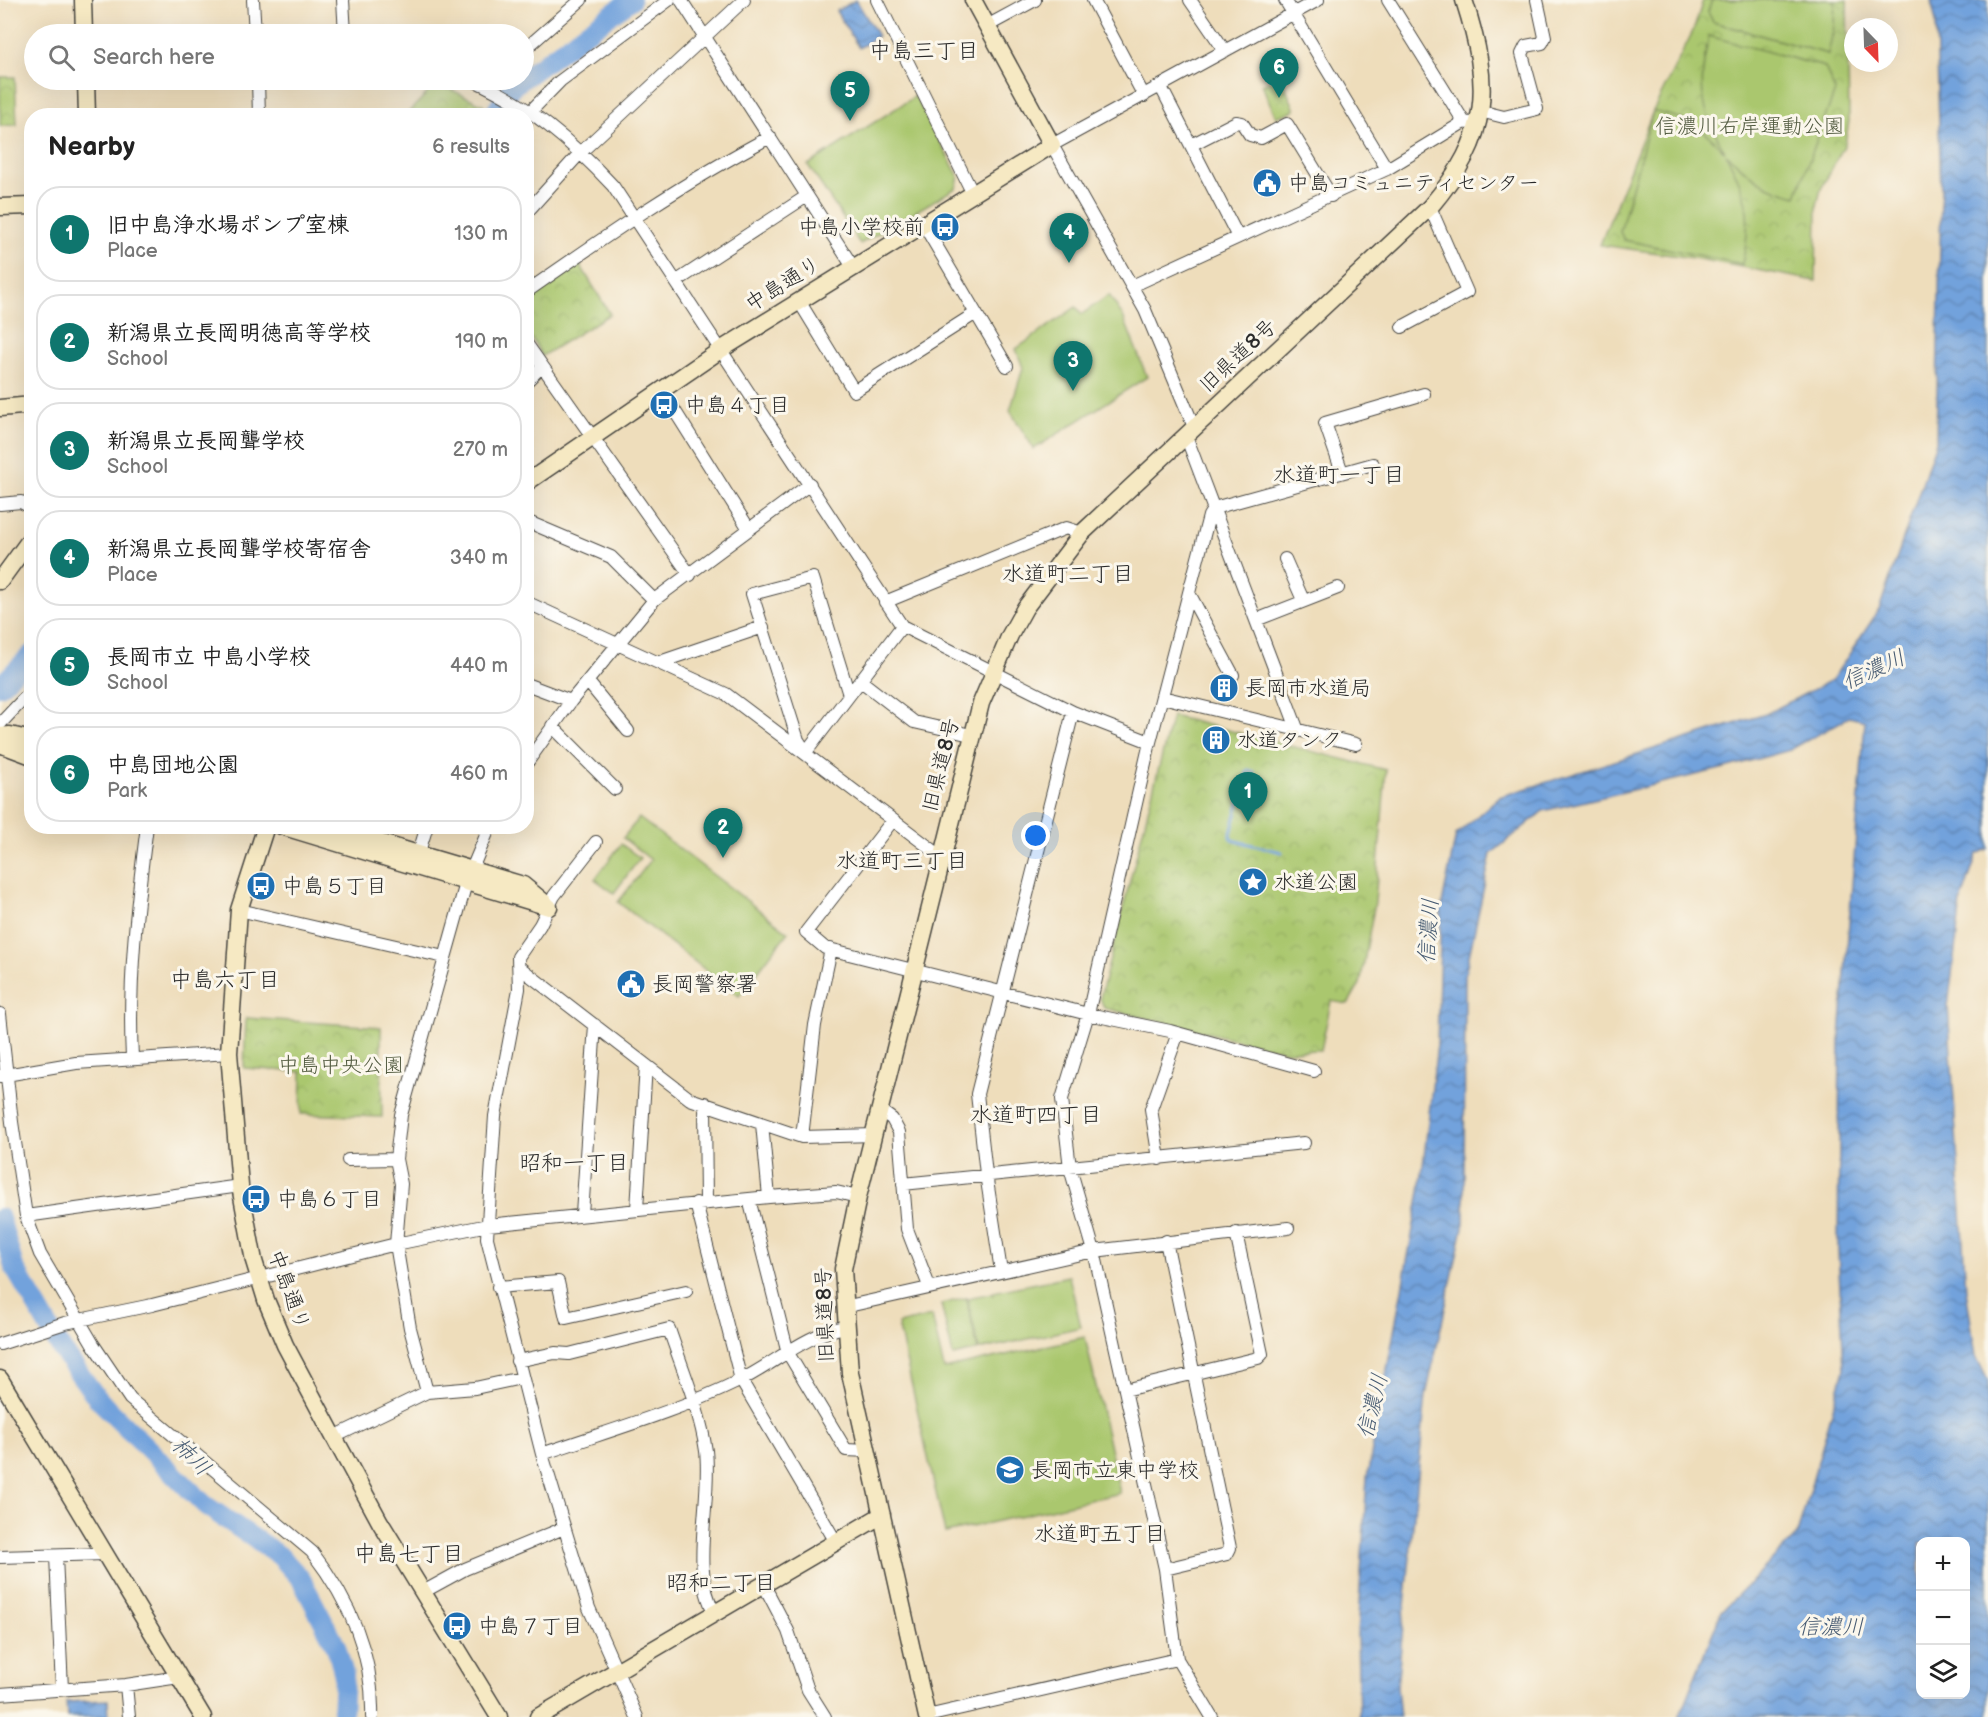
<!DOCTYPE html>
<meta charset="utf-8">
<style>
body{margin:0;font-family:"Balsamiq Sans","Klee One",sans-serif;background:#f2f2f2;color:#222}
.controls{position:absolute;right:18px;bottom:18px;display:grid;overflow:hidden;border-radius:12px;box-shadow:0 6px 24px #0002}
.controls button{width:54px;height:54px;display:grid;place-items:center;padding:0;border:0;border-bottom:2px solid #e0e0e0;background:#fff;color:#222;font:30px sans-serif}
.compass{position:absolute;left:1844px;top:18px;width:54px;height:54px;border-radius:50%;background:#fff;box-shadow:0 6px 24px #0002;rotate:157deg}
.you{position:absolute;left:1036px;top:836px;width:21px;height:21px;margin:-15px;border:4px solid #fff;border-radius:50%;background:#1a73e8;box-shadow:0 0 0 9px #1a73e833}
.badge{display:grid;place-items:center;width:39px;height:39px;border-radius:50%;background:#0f766e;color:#fff;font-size:20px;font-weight:700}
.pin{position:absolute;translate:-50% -50px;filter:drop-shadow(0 2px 3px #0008)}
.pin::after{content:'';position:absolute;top:32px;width:21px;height:18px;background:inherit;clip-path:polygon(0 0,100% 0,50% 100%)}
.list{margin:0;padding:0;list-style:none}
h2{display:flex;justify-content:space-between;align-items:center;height:78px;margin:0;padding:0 24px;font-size:26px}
h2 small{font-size:20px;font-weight:400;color:#767676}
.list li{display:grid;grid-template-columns:39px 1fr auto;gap:18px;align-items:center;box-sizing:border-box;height:96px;margin:0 12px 12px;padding:0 12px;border:2px solid #e0e0e0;border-radius:24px}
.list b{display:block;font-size:22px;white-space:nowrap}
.list p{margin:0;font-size:20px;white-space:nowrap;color:#767676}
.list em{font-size:20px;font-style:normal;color:#767676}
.icon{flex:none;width:33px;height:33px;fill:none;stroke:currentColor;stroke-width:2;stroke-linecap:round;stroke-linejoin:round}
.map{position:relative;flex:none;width:1988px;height:1717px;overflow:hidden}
.search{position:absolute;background:#fff;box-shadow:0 6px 24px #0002;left:24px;top:24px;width:510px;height:66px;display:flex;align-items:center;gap:15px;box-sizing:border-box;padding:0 21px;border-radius:33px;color:#767676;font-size:22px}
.panel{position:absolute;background:#fff;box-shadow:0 6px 24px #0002;left:24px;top:108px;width:510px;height:726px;border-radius:24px}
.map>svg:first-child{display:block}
.park{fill:url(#park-crowns);stroke:#6a794c;stroke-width:1.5}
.pitch{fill:#aac76e;stroke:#6a794c;stroke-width:1.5}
.water{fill:url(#water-waves);stroke:#4e6684;stroke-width:1.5;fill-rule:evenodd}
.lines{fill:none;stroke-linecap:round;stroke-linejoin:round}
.stream{stroke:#72a2dc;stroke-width:3}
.river{stroke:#72a2dc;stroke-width:20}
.street-casing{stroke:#484641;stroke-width:14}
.secondary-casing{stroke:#484641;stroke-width:19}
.street{stroke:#fff;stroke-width:12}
.secondary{stroke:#f6e9c3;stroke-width:16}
.labels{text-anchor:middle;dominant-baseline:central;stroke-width:6;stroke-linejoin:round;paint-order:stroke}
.park-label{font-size:21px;fill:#515a3f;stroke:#fbf7ec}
.poi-label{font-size:21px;fill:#2b2b2b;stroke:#fbf7ec;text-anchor:start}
.street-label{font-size:21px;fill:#2b2b2b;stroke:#fbf7ec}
.neighbourhood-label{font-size:22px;fill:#2b2b2b;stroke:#fbf7ec}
.water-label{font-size:22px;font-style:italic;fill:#475b72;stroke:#fbf7ec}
</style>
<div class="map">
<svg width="1988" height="1717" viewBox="0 0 1988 1717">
<defs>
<pattern id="park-crowns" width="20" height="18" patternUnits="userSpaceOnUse" patternTransform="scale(1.5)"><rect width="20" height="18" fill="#aac76e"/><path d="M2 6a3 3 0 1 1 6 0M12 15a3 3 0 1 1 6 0" fill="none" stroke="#92ab5f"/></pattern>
<pattern id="water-waves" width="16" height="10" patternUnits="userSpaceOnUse" patternTransform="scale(1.5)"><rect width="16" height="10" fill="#72a2dc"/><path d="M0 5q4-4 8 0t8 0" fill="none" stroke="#5e84b3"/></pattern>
</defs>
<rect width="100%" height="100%" fill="#fbf7ec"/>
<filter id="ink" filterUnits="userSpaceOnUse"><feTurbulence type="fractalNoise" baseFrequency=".0167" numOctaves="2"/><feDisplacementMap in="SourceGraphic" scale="12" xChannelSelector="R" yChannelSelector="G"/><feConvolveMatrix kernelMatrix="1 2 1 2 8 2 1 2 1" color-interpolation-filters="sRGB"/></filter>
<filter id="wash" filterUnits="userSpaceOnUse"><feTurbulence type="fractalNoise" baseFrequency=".008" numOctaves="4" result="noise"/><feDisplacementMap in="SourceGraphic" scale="24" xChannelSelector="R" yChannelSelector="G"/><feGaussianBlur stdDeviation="1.35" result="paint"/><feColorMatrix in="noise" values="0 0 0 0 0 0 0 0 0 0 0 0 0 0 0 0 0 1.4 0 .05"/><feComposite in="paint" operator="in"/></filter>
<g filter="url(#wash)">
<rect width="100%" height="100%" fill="#edb"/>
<path class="park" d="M 1703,0 L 1847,0 L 1849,121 L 1845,144 L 1821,189 L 1817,205 L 1816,281 L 1693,258 L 1600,245 L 1653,111 L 1694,29 Z
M 1281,76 L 1295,110 L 1276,117 L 1262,85 Z
M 0,77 L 15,77 L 17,125 L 0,126 Z
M 437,83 L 484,105 L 479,115 L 406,115 Z
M 579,263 L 610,314 L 542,356 L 527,331 L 527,298 Z
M 1172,716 L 1386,770 L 1375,902 L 1362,973 L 1360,984 L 1348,1004 L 1331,1001 L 1321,1050 L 1285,1051 L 1104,1008 L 1100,998 Z
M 246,1018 L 381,1027 L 382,1117 L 301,1114 L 302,1072 L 244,1068 Z"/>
<path class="pitch" d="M 1712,0 L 1835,0 L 1834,27 L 1828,54 L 1713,22 L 1708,12 Z
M 1709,36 L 1825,67 L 1835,91 L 1796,196 C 1758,185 1754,178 1726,154 C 1748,196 1753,217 1742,264 L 1624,240 L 1620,232 L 1653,111 L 1679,118 L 1705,132 L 1725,152 C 1700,107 1697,87 1709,36 Z
M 915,96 L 959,177 L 956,188 L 860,244 L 808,165 Z
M 1109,295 L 1123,316 L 1147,377 L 1034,449 L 1010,411 L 1023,368 L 1016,349 L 1076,307 L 1082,314 Z
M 639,818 L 788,932 L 739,996 L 618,902 L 651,860 L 623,838 Z
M 621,844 L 640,858 L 614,893 L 595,879 Z
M 1069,1276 L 1081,1327 L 979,1350 L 967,1298 L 992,1293 L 993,1296 L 993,1292 Z
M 966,1298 L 978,1350 L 953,1356 L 941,1304 Z
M 932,1316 L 944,1369 L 1085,1337 L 1120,1493 L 945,1533 L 898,1324 Z"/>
<path class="water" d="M 856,0 L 878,36 L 859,48 L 836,11 Z
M 1931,0 L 1988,0 L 1988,849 L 1977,854 L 1961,902 L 1948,1006 L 1966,1290 L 1976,1356 L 1988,1381 L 1988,1717 L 1679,1717 L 1721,1612 L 1797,1535 L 1844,1370 L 1838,1250 L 1840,1036 L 1865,721 L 1849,717 L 1790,750 L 1721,769 L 1543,811 L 1491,854 L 1465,975 L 1464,1223 L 1426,1395 L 1397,1687 L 1400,1717 L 1359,1717 L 1357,1635 L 1367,1477 L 1420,1192 L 1437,1044 L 1441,909 L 1456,835 L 1499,797 L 1766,714 L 1832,680 L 1879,610 L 1936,442 L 1941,195 L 1936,22 ZM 1920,1542 L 1966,1542 L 1966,1694 L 1920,1694 Z
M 108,1700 L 109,1717 L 67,1717 L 66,1702 Z"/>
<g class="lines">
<path class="stream" d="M 1254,772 L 1248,770 L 1230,837 L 1232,840 L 1282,852"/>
<path class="river" d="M 524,78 L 631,0
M 493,116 L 513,86 L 521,80
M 0,686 L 32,654
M 0,1218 L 14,1267 L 62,1350 L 97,1398 L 205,1505 L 280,1556 L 301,1579 L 336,1646 L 344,1675 L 342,1717"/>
</g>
</g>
<g filter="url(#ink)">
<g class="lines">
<g class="street-casing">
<path id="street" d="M 253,0 L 255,34
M 343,0 L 345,34
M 681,0 L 853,267
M 877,0 L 973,194
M 1093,0 L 1144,96
M 1190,0 L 1225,51
M 1285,0 L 1387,169
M 1388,0 L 1464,122
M 987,26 L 1035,0
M 524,50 L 581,0
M 258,80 L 259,116
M 473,80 C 528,104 572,142 613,186 L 902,626 L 1073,712 L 1150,742
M 1161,87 L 1238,237
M 1480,111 L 1504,117 L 1537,109 L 1522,54 L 1526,46 L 1542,43 L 1545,37 L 1537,0
M 526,116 L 560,81 L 669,0
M 1191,145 L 1236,122 L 1242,123 L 1250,135 L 1261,138 L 1287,124 L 1331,196
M 526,213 L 581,152 L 744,0
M 924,225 L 1007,366
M 677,281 L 807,196
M 1132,286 L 1387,169 L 1464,122 L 1478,124
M 526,292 C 606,236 684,182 770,137
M 799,301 L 854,391 L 976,313
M 1402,327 L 1467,292 L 1430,207
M 526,343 L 690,575
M 526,382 L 542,366
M 661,389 L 749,529
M 1194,427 L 1145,310 L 1052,145 L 1318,0
M 1186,436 L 1298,731
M 1342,472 L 1325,423 L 1424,394
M 0,504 L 21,502 L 32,508
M 526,521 L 611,557 L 654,600
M 1285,559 L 1303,600
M 1189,593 L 1233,675
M 526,602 L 726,694 L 942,857
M 885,602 L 1066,528 L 1082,533
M 1256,620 L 1338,588
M 660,662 L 763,627
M 861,681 L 914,722 L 971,735
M 588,682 L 628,731
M 526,684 L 571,701
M 1162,697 L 1356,744
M 0,724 L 32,690
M 552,726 L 615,789
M 805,751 L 798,740 L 752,594 L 813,578 L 849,695
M 806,752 L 902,626
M 526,764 L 571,701 L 654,600 L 810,484
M 893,820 L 806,932 L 825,948 L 1088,1014 L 1170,1031 L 1314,1071
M 596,842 L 554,896 L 540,925 L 518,957 L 519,989 L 495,1116 L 487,1238 L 542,1454 L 589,1608 L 637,1717
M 418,855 L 427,826
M 239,910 L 444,957
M 519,967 L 690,1099 L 802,1137 L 875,1135
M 0,1014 L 12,1122 L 26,1216 L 40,1254 L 93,1344 L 130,1399 L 312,1552 C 349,1600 374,1656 372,1717
M 132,1058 C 128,981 137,902 147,826
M 0,1076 L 76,1063 L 229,1053
M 705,1103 L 706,1203
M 881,1111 L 892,1119 L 899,1132 L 907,1229 L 929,1286
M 762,1124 L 769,1197
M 802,1137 L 815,1025 L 831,949
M 1159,1159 L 1151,1109 L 1178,1033
M 348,1160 L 396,1159
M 903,1184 L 1304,1143
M 749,1199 L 788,1353 L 846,1450 L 868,1451
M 696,1203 L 741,1380 L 836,1542
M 637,1209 L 646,1065
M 582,1214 L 595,1025
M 26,1216 L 240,1186
M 1001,1271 L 986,1174 L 977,1094 L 1073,712
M 498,1287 L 558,1282 L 566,1318 L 686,1291
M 844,1307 L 1094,1251 L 1288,1228
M 0,1344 L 65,1323 L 152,1305 L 396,1244 L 488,1225 L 769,1197 L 836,1192 L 858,1197
M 517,1361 L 555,1353 L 569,1354 L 669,1329 C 682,1368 700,1410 706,1451 C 712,1501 689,1570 715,1613
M 1125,1390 L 1258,1358 L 1262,1354 L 1236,1233
M 427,1392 L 410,1328 L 396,1244 L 401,1184 L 396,1159 L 401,1115 L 466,883 L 490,826
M 334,1437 L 427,1392 L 475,1388 L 521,1378
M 542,1454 C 608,1431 676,1412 739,1381 C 774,1364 806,1334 845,1327
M 56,1556 L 62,1689
M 0,1557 L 105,1554
M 1165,1569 L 1227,1554 L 1230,1548 L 1166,1241
M 764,1585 L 788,1631 L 808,1690 L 825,1717
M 423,1592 L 465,1569 L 564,1528
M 126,1685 L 129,1717
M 0,1694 L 126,1685 L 179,1677
M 927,1716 L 1177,1659
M 1212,1717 L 1177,1659 L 1165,1569 L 1094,1251 L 1070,1168 L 1062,1099 L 1088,1014 L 1150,742 L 1209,516 L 1214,508 L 1373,464"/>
</g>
<g class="secondary-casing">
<path id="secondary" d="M 83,0 L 84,34
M 86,80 L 87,116
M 0,207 L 32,206
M 0,408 L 32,405
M 526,483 L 722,349 L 1052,145 L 973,0
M 0,581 L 32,537
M 0,736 L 10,735 L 32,740
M 0,744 L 32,756
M 266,826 L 239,910 L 229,1053 L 240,1186 L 254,1261 L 266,1300 L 285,1345 L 334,1437 L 380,1522 L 499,1717
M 281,826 L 549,907
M 324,826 L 523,885 L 546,904
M 0,1379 L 203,1717
M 538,1717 L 882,1515
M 927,1717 L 850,1373 L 843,1269 L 858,1197 L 981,703 L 1010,635 L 1025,608 L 1082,533 L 1430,207 C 1491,135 1492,87 1464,0"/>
</g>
<use href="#street" class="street"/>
<use href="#secondary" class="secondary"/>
</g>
</g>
<defs>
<g id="civic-disc" transform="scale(1.5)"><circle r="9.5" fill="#1f6fb2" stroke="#fbf7ec"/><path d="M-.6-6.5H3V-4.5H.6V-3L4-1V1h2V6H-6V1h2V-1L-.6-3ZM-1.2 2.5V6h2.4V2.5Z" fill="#fff"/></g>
<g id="bus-disc" transform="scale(1.5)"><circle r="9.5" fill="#1f6fb2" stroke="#fbf7ec"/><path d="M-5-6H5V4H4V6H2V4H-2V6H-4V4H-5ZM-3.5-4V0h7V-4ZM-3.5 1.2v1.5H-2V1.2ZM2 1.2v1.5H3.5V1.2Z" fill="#fff"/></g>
<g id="building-disc" transform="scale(1.5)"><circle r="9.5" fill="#1f6fb2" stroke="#fbf7ec"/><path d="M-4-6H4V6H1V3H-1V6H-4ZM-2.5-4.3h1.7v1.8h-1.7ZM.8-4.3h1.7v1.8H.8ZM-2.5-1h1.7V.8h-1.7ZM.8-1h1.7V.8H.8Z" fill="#fff"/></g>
<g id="sight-disc" transform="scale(1.5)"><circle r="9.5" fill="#1f6fb2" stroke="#fbf7ec"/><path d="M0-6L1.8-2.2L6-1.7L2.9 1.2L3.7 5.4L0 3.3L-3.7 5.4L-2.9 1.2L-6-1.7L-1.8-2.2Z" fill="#fff"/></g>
<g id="school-disc" transform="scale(1.5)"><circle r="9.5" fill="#1f6fb2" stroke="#fbf7ec"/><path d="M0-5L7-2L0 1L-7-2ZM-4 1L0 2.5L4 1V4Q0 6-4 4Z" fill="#fff"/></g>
</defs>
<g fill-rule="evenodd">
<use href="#civic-disc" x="1267" y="183"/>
<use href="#bus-disc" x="945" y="227"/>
<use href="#bus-disc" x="664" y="405"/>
<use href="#building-disc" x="1224" y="688"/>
<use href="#building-disc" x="1216" y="740"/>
<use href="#sight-disc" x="1253" y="882"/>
<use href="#bus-disc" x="261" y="886"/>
<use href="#civic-disc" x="631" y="984"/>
<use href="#bus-disc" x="256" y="1199"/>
<use href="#school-disc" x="1010" y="1470"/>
<use href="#bus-disc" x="457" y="1626"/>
</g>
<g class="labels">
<g class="park-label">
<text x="1750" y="126">信濃川右岸運動公園</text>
<text x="341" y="1065">中島中央公園</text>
</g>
<g class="poi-label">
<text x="1288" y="183">中島コミュニティセンター</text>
<text x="924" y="227" text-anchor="end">中島小学校前</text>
<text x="685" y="405">中島４丁目</text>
<text x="1245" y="688">長岡市水道局</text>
<text x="1237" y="740">水道タンク</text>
<text x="1274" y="882">水道公園</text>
<text x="282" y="886">中島５丁目</text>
<text x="652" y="984">長岡警察署</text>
<text x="277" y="1199">中島６丁目</text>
<text x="1031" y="1470">長岡市立東中学校</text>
<text x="478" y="1626">中島７丁目</text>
</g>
<g class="street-label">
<text transform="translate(783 284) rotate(-32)">中島通り</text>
<text transform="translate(1238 356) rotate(-43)">旧県道8号</text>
<text transform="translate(941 765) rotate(-76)">旧県道8号</text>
<text transform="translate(289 1290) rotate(70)">中島通り</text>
<text transform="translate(825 1315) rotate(-92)">旧県道8号</text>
</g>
<g class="neighbourhood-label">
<text x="924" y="51">中島三丁目</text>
<text x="1339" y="475">水道町一丁目</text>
<text x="1068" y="574">水道町二丁目</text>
<text x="902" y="861">水道町三丁目</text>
<text x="225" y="980">中島六丁目</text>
<text x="1036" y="1115">水道町四丁目</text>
<text x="574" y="1163">昭和一丁目</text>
<text x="1100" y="1534">水道町五丁目</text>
<text x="409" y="1554">中島七丁目</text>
<text x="721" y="1583">昭和二丁目</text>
</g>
<g class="water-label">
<text transform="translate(1874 670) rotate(-24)">信濃川</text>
<text transform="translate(1429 931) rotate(-86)">信濃川</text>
<text transform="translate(1373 1406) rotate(-76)">信濃川</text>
<text transform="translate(191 1457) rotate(45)">柿川</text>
<text x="1831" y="1627">信濃川</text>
</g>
</g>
</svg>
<div class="controls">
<button>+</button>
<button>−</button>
<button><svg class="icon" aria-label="layers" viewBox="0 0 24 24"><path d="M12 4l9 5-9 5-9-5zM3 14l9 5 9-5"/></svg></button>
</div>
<svg class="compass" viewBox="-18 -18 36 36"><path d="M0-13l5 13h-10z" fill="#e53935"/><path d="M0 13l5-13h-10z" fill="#767676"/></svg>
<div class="you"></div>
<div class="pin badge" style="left:1248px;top:822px">1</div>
<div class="pin badge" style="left:723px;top:858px">2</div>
<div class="pin badge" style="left:1073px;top:391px">3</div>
<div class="pin badge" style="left:1069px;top:263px">4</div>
<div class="pin badge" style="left:850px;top:121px">5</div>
<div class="pin badge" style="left:1279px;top:98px">6</div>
<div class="search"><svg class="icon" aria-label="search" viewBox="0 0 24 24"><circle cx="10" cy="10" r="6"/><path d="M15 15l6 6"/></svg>Search here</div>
<section class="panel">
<h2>Nearby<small>6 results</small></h2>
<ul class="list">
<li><span class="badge">1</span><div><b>旧中島浄水場ポンプ室棟</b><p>Place</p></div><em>130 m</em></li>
<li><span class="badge">2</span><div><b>新潟県立長岡明徳高等学校</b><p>School</p></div><em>190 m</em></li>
<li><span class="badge">3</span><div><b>新潟県立長岡聾学校</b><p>School</p></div><em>270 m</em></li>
<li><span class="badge">4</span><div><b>新潟県立長岡聾学校寄宿舎</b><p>Place</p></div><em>340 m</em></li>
<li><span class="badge">5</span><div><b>長岡市立 中島小学校</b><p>School</p></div><em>440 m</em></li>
<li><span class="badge">6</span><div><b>中島団地公園</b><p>Park</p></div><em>460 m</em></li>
</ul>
</section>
</div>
